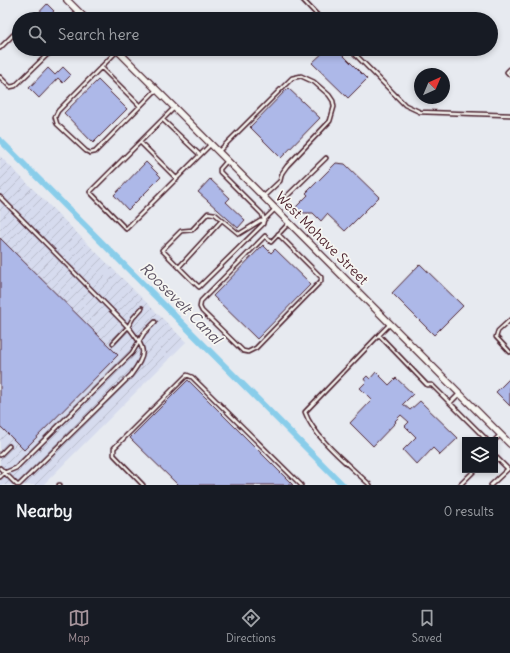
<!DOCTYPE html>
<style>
body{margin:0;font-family:Delius,sans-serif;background:#20242c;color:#f1f3f6}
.controls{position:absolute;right:12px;bottom:12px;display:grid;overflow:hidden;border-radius:0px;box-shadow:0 2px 6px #0003}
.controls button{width:36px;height:36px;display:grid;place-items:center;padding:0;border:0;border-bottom:1px solid #363941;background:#171b24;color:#f1f3f6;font:20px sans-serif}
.compass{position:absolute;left:414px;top:68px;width:36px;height:36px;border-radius:50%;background:#171b24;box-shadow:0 2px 6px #0003;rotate:44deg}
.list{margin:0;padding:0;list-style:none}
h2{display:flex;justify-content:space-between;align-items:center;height:52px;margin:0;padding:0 16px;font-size:17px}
h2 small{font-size:13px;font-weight:400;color:#9ea1a6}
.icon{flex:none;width:22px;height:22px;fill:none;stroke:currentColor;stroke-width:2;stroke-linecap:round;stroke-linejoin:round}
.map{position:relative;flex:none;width:510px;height:485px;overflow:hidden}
.search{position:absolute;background:#171b24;box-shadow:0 2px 6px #0003;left:12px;right:12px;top:12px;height:44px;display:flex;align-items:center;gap:10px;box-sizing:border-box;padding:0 14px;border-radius:22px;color:#9ea1a6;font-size:15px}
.sheet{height:112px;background:#171b24}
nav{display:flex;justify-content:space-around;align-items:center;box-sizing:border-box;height:56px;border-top:1px solid #363941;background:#171b24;font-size:11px;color:#9ea1a6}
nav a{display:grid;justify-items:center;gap:2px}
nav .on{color:#a6949b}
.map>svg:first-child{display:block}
.industrial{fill:url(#industrial-furrows)}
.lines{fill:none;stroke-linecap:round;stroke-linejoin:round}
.canal{stroke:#89cdea;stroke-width:6}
.building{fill:#adb8e8;stroke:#4a1f2b}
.lane-casing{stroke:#4a1f2b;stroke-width:5.5}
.street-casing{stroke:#4a1f2b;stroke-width:8}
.lane{stroke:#f6f6f2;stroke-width:2.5}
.street{stroke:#f6f6f2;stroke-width:5.5}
.labels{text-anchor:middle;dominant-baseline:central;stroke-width:3.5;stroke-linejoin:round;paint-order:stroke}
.street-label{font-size:14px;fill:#4a1f2b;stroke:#f6f6f2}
.water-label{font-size:15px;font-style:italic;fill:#5d5364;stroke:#f6f6f2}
</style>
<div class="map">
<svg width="510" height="485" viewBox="0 0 510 485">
<defs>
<pattern id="industrial-furrows" width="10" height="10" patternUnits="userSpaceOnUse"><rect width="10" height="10" fill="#d6dbee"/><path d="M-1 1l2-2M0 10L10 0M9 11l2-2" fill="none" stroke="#b9bccc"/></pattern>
</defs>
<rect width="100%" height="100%" fill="#e7eaf0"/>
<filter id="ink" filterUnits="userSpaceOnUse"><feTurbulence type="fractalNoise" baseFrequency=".025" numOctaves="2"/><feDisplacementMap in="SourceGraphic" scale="8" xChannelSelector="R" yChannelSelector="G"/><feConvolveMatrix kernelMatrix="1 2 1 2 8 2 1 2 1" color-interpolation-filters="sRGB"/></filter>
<g filter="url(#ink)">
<path class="industrial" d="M 0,156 L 186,342 L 43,485 L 0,485 Z"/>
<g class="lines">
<path class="canal" d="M 0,140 L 343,485"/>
</g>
<path class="building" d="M 47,4 L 54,11 L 46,19 L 33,19 Z
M 327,49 L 337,49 L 367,79 L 348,98 L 312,63 Z
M 63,67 L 71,75 L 63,83 L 58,78 L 39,98 L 29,88 L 48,68 L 55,75 Z
M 98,80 L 127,109 L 93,143 L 64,113 Z
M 288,88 L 320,118 L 281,158 L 250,127 Z
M 146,162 L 161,177 L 128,210 L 114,195 Z
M 336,163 L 345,164 L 379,197 L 345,231 L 327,214 L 321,221 L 313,213 L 295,213 L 295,208 L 308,195 L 306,193 Z
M 210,179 L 230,198 L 226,202 L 245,220 L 238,228 L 198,192 Z
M 0,238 L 118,355 L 24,450 L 0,426 Z
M 263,245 L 271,253 L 275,249 L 311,284 L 257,339 L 213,296 Z
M 420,264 L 463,306 L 434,335 L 392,293 Z
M 376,372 L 389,385 L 396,378 L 413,394 L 403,404 L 410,410 L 420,401 L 458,438 L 440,455 L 433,448 L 417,465 L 403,450 L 416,437 L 405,426 L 409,422 L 401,415 L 395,421 L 396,422 L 373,446 L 350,423 L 372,400 L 360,388 L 366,382 L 364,379 L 367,376 L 370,379 Z
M 510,378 L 510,406 L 496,392 Z
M 188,380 L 293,485 L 178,485 L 130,438 Z"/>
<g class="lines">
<g class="lane-casing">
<path id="lane" d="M 303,0 L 321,19
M 0,48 L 17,31 L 19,31
M 43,49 L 49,54
M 350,49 L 405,105 L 420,112 L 510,115
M 117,51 L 58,111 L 55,117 L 57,124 L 86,151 L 90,153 L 95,152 L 156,90
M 101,67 L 140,106
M 510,69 L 507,72 L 510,75
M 0,77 L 10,87 L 15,86 L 50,52 L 62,49
M 174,108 L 90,192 L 126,229 L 211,144
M 163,120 L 200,155
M 140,142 L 177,179
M 219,151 L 292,78 L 301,76 L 314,82 L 329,95 L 333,101 L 334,107 L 330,121 L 287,166 L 282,173 L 280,181 L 264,196
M 0,197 L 130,329 C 146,350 147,353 131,375 L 19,485
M 285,198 L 326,158
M 222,220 L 239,234 L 260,221 L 264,220 L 275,209
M 278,234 L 321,277 L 321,281 L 256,348 L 248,352 L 243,351 L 202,311 L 200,307 L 201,301 L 265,236 L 271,242 L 289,223
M 179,267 L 222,220 L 215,214 L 208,213 L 192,230 L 181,231 L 162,250 C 174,262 186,275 199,287 L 263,224 L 264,220 L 262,214 L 220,172 L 220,169 L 227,161
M 510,320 L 498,331 L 496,337 L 510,352
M 390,324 L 379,335 L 427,385 L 432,385 L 450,403 L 459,394
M 113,343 L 128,327 L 133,318 L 142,308
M 450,403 L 487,440
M 495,440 L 500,435
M 0,455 L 9,446
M 0,468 L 17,485
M 0,477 L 4,473 L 16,468 L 132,353 L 144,333 L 155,322
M 59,485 L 60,485
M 143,485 L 114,455 L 114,448 L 187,375 L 192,377 L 301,485
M 370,485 C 350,466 314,438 305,412 L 379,335
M 460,485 L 475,470
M 491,485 L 508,469 L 495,456"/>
</g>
<g class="street-casing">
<path id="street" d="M 67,0 L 86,19
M 116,49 L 510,444"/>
</g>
<use href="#lane" class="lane"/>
<use href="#street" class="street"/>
</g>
</g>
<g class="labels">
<g class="street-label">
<text transform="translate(322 238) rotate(45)">West Mohave Street</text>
</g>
<g class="water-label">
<text transform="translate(181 303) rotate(45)">Roosevelt Canal</text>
</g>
</g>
</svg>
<div class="controls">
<button><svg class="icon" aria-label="layers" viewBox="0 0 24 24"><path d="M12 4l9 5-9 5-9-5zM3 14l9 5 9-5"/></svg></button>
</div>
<svg class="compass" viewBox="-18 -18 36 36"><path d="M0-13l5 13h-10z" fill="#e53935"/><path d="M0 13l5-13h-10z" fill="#9ea1a6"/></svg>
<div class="search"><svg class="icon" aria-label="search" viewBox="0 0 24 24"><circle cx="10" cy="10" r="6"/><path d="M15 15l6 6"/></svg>Search here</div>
</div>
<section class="sheet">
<h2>Nearby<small>0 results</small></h2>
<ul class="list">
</ul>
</section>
<nav>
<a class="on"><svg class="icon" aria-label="map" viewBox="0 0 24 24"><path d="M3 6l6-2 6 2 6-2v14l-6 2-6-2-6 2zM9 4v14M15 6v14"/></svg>Map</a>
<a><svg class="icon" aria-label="directions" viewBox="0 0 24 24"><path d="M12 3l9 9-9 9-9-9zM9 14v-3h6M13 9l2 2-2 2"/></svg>Directions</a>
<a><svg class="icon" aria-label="saved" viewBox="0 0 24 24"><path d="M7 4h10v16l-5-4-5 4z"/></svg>Saved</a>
</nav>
